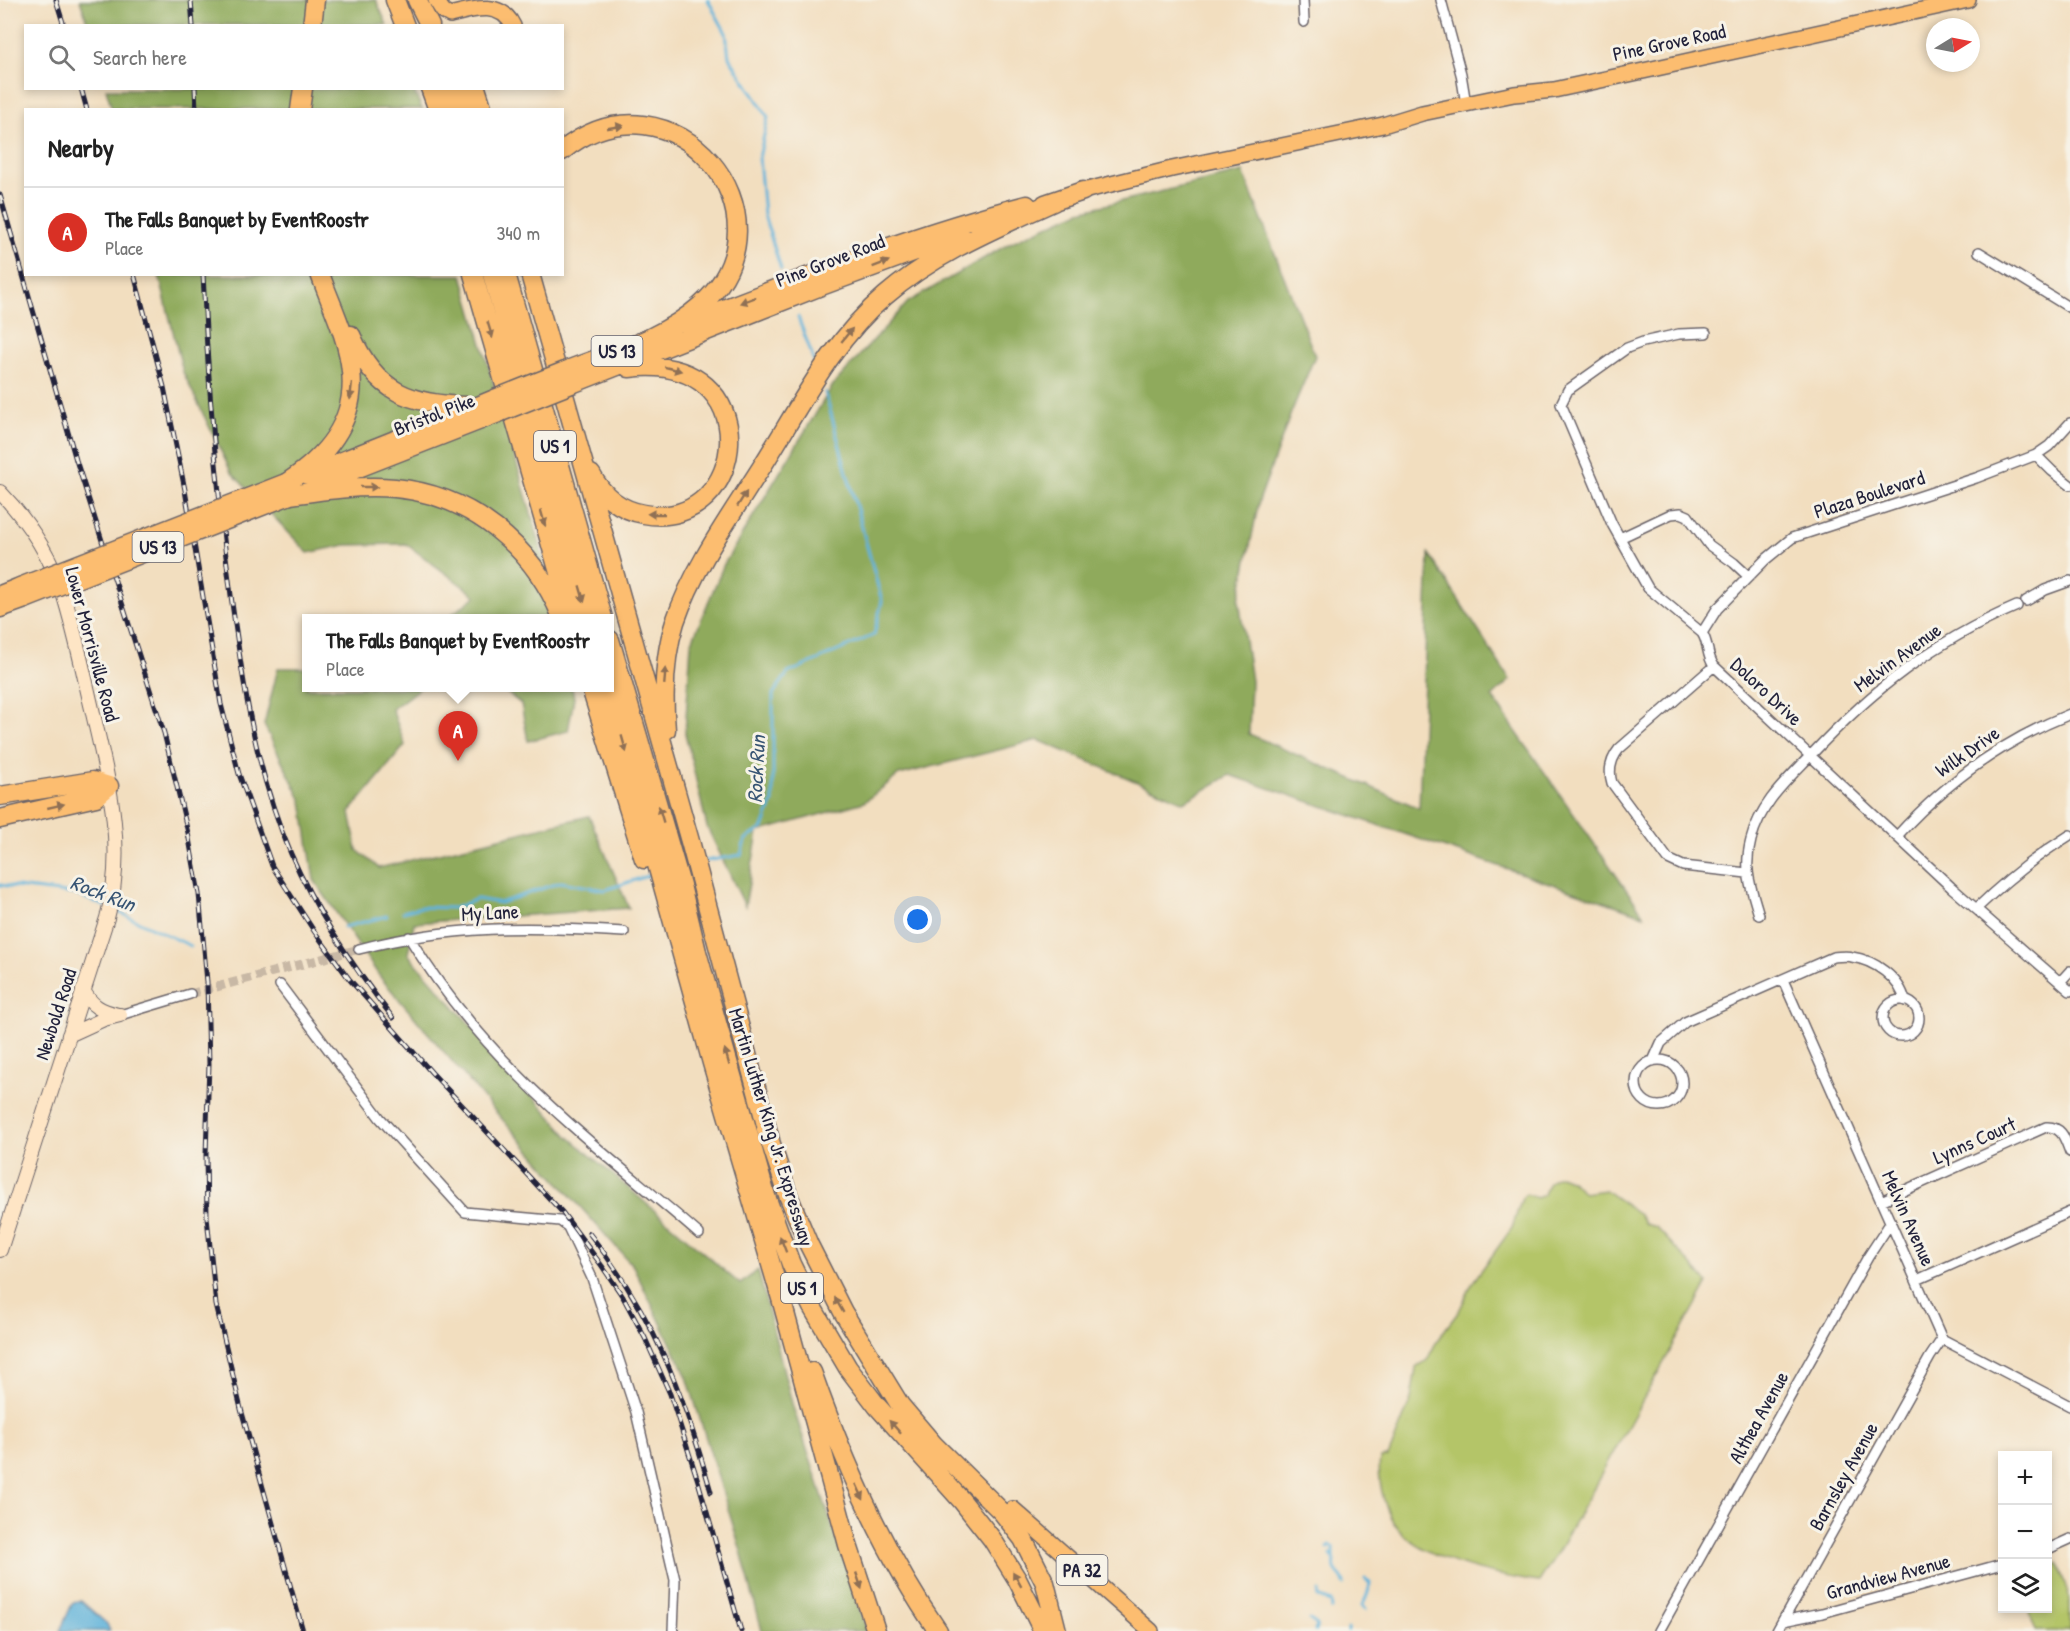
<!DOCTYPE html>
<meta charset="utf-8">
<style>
body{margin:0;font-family:"Patrick Hand",sans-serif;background:#f2f2f2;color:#222}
.controls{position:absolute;right:18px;bottom:18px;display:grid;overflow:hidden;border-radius:0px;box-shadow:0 3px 9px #0003}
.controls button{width:54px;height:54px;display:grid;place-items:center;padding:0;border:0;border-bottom:2px solid #e0e0e0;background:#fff;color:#222;font:30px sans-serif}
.compass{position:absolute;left:1926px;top:18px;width:54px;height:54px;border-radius:50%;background:#fff;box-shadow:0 3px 9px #0003;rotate:80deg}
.you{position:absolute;left:918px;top:920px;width:21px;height:21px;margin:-15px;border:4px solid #fff;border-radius:50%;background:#1a73e8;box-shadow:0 0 0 9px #1a73e833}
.badge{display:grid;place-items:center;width:39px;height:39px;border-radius:50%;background:#d93025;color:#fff;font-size:20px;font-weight:700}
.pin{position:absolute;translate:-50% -50px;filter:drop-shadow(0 2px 3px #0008)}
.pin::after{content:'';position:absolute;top:32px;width:21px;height:18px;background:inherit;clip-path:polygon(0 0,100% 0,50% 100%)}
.popup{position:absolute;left:302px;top:614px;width:312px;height:78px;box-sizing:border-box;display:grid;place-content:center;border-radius:0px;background:#fff;filter:drop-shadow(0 2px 4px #0005);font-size:20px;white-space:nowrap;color:#767676}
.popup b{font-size:22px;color:#222}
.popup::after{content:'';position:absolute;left:50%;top:100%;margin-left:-12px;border:12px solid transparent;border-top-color:#fff}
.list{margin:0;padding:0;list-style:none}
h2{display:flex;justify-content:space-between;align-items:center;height:78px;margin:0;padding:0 24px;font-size:26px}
h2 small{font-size:20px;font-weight:400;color:#767676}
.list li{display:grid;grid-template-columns:39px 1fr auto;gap:18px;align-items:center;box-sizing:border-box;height:90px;padding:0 24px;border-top:2px solid #e0e0e0}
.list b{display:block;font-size:22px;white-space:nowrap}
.list p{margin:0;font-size:20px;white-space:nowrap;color:#767676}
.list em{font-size:20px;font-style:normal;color:#767676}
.icon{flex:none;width:33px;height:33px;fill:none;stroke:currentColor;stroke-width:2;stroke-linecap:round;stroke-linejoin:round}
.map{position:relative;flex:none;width:2070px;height:1631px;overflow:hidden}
.search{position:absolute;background:#fff;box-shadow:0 3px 9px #0003;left:24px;top:24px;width:540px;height:66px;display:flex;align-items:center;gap:15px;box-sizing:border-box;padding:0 21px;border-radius:0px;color:#767676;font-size:22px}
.panel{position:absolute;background:#fff;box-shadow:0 3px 9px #0003;left:24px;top:108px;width:540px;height:168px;border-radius:0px}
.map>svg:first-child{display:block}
.green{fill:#b4c568;stroke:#6b7452;stroke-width:1.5}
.forest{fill:#8faa5c;stroke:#58664c;stroke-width:1.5}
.water{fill:#5eb2da;stroke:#406a8a;stroke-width:1.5}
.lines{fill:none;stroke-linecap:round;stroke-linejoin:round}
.stream{stroke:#5eb2da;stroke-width:3}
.minor-tunnel{stroke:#c8b8a5;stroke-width:9;stroke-dasharray:9 4.5;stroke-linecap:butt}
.minor-casing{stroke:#6b6469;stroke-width:12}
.secondary-casing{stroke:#6b6469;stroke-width:16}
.primary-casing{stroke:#6b6469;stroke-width:18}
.motorway-casing{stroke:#6b6469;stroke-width:21}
.minor{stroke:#fff;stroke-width:9}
.secondary{stroke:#fee5c5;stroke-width:14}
.primary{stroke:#fcbd6f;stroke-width:15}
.motorway{stroke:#fcbd6f;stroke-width:18}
.rail-casing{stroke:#22223b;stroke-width:5}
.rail{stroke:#f7f3e8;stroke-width:3;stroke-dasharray:9;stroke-linecap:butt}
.motorway-bridge-casing{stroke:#6b6469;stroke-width:21;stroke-linecap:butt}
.motorway-bridge{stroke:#fcbd6f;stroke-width:18}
.oneway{fill:#8f7055}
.labels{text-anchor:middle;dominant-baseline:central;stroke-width:6;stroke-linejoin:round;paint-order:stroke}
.shield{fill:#f7f3e8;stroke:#62616f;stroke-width:1.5}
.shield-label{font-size:18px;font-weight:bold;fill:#22223b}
.street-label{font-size:20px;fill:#22223b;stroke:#f7f3e8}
.water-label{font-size:21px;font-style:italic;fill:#375473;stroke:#f7f3e8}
</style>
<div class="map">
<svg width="2070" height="1631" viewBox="0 0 2070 1631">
<rect width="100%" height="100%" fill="#f7f3e8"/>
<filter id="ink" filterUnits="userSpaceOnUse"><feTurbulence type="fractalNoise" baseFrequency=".0167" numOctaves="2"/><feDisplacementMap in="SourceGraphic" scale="12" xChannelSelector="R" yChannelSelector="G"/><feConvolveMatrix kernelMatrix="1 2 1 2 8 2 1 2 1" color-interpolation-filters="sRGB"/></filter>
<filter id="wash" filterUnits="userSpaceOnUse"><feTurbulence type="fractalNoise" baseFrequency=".008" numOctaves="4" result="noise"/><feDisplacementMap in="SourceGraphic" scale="24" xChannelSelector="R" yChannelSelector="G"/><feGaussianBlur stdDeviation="1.35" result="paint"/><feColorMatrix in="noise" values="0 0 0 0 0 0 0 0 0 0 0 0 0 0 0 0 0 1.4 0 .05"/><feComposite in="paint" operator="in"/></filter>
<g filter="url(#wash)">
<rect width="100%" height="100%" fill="#f2debf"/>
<path class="green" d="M 1560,1176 L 1570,1180 L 1584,1193 L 1605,1190 L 1639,1214 L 1645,1224 L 1656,1227 L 1708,1283 L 1559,1550 L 1539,1582 C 1497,1576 1437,1563 1404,1535 C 1385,1519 1377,1481 1380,1458 L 1388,1457 L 1411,1399 L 1416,1368 L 1427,1360 L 1438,1339 L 1459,1311 L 1473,1282 L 1512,1228 L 1522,1198 L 1526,1194 L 1537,1198 L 1544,1195 C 1547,1184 1549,1180 1560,1176 Z
M 2058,1563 L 2070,1599 L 2070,1631 L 2036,1631 L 2028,1609 L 2048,1608 L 2048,1568 Z"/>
<path class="forest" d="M 80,0 L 376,0 L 387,25 L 88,25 Z
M 106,89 L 413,89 L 422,109 L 112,109 Z
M 1243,172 L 1315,356 L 1291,413 L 1259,501 L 1239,600 L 1251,681 L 1249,734 L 1419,808 L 1429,554 L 1510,680 L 1492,697 L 1644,915 L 1230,775 L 1184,802 L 1038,740 L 899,775 L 864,802 L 758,832 L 745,906 L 707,827 L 685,733 L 691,644 L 724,564 L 833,385 L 908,302 L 1012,242 L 1080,211 Z
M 159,275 L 462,275 L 540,544 L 554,618 L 447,618 L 476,596 L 406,544 L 346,545 L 308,553 L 231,472 L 183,372 Z
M 278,668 L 306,668 L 306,688 L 420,688 L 392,709 L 405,745 L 350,812 L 357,850 L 379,868 L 589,816 L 629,908 L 414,923 L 408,954 L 568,1136 L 740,1284 L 758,1270 L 793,1407 L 867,1631 L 762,1631 L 741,1551 L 687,1377 L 633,1266 L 486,1101 L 380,977 L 314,880 L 302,801 L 264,725 Z
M 501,688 L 572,688 L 574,698 L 568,731 L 528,741 L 521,704 Z"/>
<path class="water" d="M 80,1600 L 107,1624 L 110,1631 L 60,1631 L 72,1604 Z"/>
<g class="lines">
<path class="stream" d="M 708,0 L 726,33 L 729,57 L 768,117 L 759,158 L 764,215 L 781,269
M 798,317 L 814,361
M 700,862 L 741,855 L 745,840 L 763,828 L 773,801 L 773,694 L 788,673 L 874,635 L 882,601 L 825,392
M 0,885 L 75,894 L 105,906
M 114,910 L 191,946
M 403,912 L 421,907 L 455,908 L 477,899 L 500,903 L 561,882 L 605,890 L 653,874
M 344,927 L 387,916
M 1328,1548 L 1330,1545 L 1333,1547 L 1333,1558
M 1330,1555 L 1335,1561 C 1332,1575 1343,1574 1344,1584
M 1365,1579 L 1370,1583 C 1369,1591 1366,1599 1362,1606 L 1366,1609
M 1319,1591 L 1318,1597 L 1331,1602 L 1332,1609
M 1310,1620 L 1317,1625 L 1315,1631
M 1348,1631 L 1348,1629"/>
</g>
</g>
<g filter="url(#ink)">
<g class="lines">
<path class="minor-tunnel" d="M 190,994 L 359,949"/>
<g class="minor-casing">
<path id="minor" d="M 1303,0 L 1304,22
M 1441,0 L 1461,74 L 1466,104
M 1979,252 L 2070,308
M 1706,333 L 1679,334 L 1643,342 L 1627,348 L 1568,390 L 1561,404 L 1612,524 L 1648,588 L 1702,633 C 1709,643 1706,655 1714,666 L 1951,887 L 2070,991
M 2036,455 L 2052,471 L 2070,485
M 1620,538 L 1671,514 L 1681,513 L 1688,516 L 1709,545 L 1734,563 L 1748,576
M 2026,601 L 2045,590 L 2070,581
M 1702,633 L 1717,609 L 1765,560 L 1792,538 L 1976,478 L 2036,455 L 2049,446 L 2070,423
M 1714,666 L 1619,749 C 1611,759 1608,770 1612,783 L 1668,859 L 1683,866 L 1747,873
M 1897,836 C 1946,782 2002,741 2070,714
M 1976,909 C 2005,881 2036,856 2070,835
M 1759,915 C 1751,887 1743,870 1751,840 C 1760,804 1786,781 1811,755 C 1873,689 1933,642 2017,606
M 409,937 C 451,1007 509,1070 570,1124 C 612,1162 657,1197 699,1234
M 359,949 C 450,925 531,926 624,932
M 1783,980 L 1942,1339 L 2070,1406
M 2060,982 L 2070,971
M 280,985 L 380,1118 L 465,1212 L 560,1221 L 568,1227 L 592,1278 L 636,1412 L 675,1580 L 673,1631
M1883 1018a18 18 0 1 1 36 0a18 18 0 1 1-36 0Z
M 120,1015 L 190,994
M1636 1083a23 23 0 1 1 46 0a23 23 0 1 1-46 0Z
M 1653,1061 L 1661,1043 L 1685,1022 L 1833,957 C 1839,957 1846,955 1852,957 C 1874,960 1900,978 1905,1001
M 1881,1201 L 2046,1127 C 2062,1126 2065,1139 2070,1152
M 1917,1280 L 2070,1212
M 2048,1549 L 2070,1539
M 1783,1621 L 1822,1613 L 2002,1564
M 1659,1631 L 1868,1257 L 1891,1222
M 1777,1631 L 1930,1357 L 1942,1339"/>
</g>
<g class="secondary-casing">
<path id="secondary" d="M 0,492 C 28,521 50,555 63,593 C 75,631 83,671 92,709 C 108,779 127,848 107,918 L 0,1250
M 83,990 C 91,1006 101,1011 118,1015
M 69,1035 L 104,1019 L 120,1015"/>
</g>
<g class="primary-casing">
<path id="primary" d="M 436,0 L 443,11 L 450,15 C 473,9 501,0 513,26
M 1083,191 L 1172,169 L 1383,125 L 1422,113 L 1514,94 L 1554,90 L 1643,71 L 1968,0
M 1013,1509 L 1151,1631"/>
</g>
<g class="motorway-casing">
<path id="motorway" d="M 395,0 L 405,26
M 417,0 L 430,26
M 312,26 L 315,0
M 430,88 L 438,110
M 445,88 L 452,110
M 459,88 L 467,110
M 476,88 L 483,110
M 300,110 L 303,88
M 562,151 C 672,62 802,217 700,306 C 664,338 614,352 570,369
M 1045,204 L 1083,191
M 473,274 L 572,618
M 492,274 L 589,618
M 506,274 L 603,618
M 530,274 L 691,845 L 770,1140
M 687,323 C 799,280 910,235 1027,205
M 351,335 C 376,393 411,405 470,406
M 574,383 L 821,286 L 962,234
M 591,474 C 602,495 620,510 644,514 C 750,533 770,350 629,368
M 307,475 L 435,424 L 497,398
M 286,483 C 325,458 357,421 351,371 C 348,338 331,305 320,274
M 317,484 L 501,412
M 290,495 C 325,490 360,485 395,488 C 471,495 532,546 561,615
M 0,595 L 20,587
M 0,608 L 25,599
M 610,640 L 681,885 L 697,952 L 766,1196 L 791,1264 L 812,1307 L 848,1368 L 877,1406 L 962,1501 L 992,1539 L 1017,1579 L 1043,1631
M 591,688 L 644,859
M 608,688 L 712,1063 L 782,1302 L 848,1545 L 876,1631
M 666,730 C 663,694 664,656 675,622 C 694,566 730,517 761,468 C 799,408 831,342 885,296 C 935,253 996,228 1055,201
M 0,796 L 93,781 L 109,786
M 0,819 L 96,797 L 109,786
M 766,1129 L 788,1195 L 809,1245 L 843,1312 L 900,1405 L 934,1445 L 1002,1512 L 1023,1539 L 1045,1583 L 1057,1631
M 812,1372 C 844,1463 883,1552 938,1631"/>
</g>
<use href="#minor" class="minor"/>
<use href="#secondary" class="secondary"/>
<use href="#primary" class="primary"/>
<use href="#motorway" class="motorway"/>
<g class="rail-casing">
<path id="rail" d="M 56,0 L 64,26
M 191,0 L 193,26
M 81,88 L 87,110
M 195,88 L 196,110
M 0,195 L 76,460 L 164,733 L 188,833 L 199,894 L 207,982 L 209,1064 L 206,1155 L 207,1217 L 216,1305 L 241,1409 L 303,1631
M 134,274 L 164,387 L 185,490 L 221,704 L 239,774 L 272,866 L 314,931 L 350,980 L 432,1073 L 562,1212 L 602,1266 L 623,1297 L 645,1338 L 670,1394 L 698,1481 L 741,1631
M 203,274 C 208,385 217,494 232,603 C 244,690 256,772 291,854 C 317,914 353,967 393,1018
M 589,1233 C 654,1315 683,1392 711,1492"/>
</g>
<use href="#rail" class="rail"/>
<g class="motorway-bridge-casing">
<path id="motorway-bridge" d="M 497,398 L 570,369
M 501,412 L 574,383
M 20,587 L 286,483
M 25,599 L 290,495"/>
</g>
<use href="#motorway-bridge" class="motorway-bridge"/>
</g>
<defs><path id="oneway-solid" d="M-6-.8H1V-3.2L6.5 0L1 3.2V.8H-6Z" transform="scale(1.5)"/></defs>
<g class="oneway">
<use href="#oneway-solid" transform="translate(615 127) rotate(-9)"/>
<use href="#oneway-solid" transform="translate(881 264) rotate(-21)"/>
<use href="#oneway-solid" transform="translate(748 300) rotate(159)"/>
<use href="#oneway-solid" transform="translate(490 330) rotate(73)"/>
<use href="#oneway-solid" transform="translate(847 335) rotate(-51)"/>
<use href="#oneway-solid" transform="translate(673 369) rotate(14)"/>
<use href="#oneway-solid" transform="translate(351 391) rotate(96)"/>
<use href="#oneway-solid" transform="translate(369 487)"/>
<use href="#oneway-solid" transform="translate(742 499) rotate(-58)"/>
<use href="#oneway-solid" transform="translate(656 514) rotate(-179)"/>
<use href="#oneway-solid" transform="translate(543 518) rotate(74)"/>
<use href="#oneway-solid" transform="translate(582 594) rotate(74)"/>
<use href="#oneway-solid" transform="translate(665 676) rotate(-85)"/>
<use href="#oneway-solid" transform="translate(624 744) rotate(74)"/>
<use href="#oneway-solid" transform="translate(56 806) rotate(-13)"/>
<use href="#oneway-solid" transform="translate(661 814) rotate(-106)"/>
<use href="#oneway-solid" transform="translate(727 1057) rotate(-106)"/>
<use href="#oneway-solid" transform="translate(783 1244) rotate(-111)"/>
<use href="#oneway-solid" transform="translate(839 1305) rotate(-120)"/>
<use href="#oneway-solid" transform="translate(895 1427) rotate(-132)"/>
<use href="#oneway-solid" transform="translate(860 1492) rotate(65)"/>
<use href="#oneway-solid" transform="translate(1017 1579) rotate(-119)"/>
<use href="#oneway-solid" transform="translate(859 1581) rotate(71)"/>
</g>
</g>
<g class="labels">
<g class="shield">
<rect x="591.5" y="336" width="51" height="30" rx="4.5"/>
<rect x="534" y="431" width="42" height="30" rx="4.5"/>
<rect x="132.5" y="532" width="51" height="30" rx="4.5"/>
<rect x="781" y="1273" width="42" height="30" rx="4.5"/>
<rect x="1056.5" y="1555" width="51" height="30" rx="4.5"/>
</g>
<g class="shield-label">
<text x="617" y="351">US 13</text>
<text x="555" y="446">US 1</text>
<text x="158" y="547">US 13</text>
<text x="802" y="1288">US 1</text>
<text x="1082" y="1570">PA 32</text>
</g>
<g class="street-label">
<text transform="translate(1669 42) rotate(-12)">Pine Grove Road</text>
<text transform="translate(830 260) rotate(-21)">Pine Grove Road</text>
<text transform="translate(434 414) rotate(-21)">Bristol Pike</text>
<text transform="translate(1869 494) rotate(-18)">Plaza Boulevard</text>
<text transform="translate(93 644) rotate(75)">Lower Morrisville Road</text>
<text transform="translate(1897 657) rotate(-36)">Melvin Avenue</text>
<text transform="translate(1767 691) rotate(43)">Doloro Drive</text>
<text transform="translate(1967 751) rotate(-35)">Wilk Drive</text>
<text transform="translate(490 912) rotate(-3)">My Lane</text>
<text transform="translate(55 1014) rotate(-72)">Newbold Road</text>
<text transform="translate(772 1127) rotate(73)">Martin Luther King Jr. Expressway</text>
<text transform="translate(1974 1140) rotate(-24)">Lynns Court</text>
<text transform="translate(1909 1218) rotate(66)">Melvin Avenue</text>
<text transform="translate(1758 1417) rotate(-61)">Althea Avenue</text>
<text transform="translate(1843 1476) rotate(-61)">Barnsley Avenue</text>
<text transform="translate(1888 1576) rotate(-15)">Grandview Avenue</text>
</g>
<g class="water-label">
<text transform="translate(756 769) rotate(-87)">Rock Run</text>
<text transform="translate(103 893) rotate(21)">Rock Run</text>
</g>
</g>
</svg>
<div class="controls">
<button>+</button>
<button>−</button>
<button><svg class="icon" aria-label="layers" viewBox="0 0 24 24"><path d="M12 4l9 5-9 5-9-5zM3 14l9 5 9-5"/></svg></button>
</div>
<svg class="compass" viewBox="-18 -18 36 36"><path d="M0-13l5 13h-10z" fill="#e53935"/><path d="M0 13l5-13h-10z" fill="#767676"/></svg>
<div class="you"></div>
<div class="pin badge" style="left:458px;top:761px">A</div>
<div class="popup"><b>The Falls Banquet by EventRoostr</b>Place</div>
<div class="search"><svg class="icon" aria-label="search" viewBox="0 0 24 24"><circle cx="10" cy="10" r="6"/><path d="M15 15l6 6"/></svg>Search here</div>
<section class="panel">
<h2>Nearby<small></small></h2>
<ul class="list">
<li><span class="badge">A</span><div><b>The Falls Banquet by EventRoostr</b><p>Place</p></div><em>340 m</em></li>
</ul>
</section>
</div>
